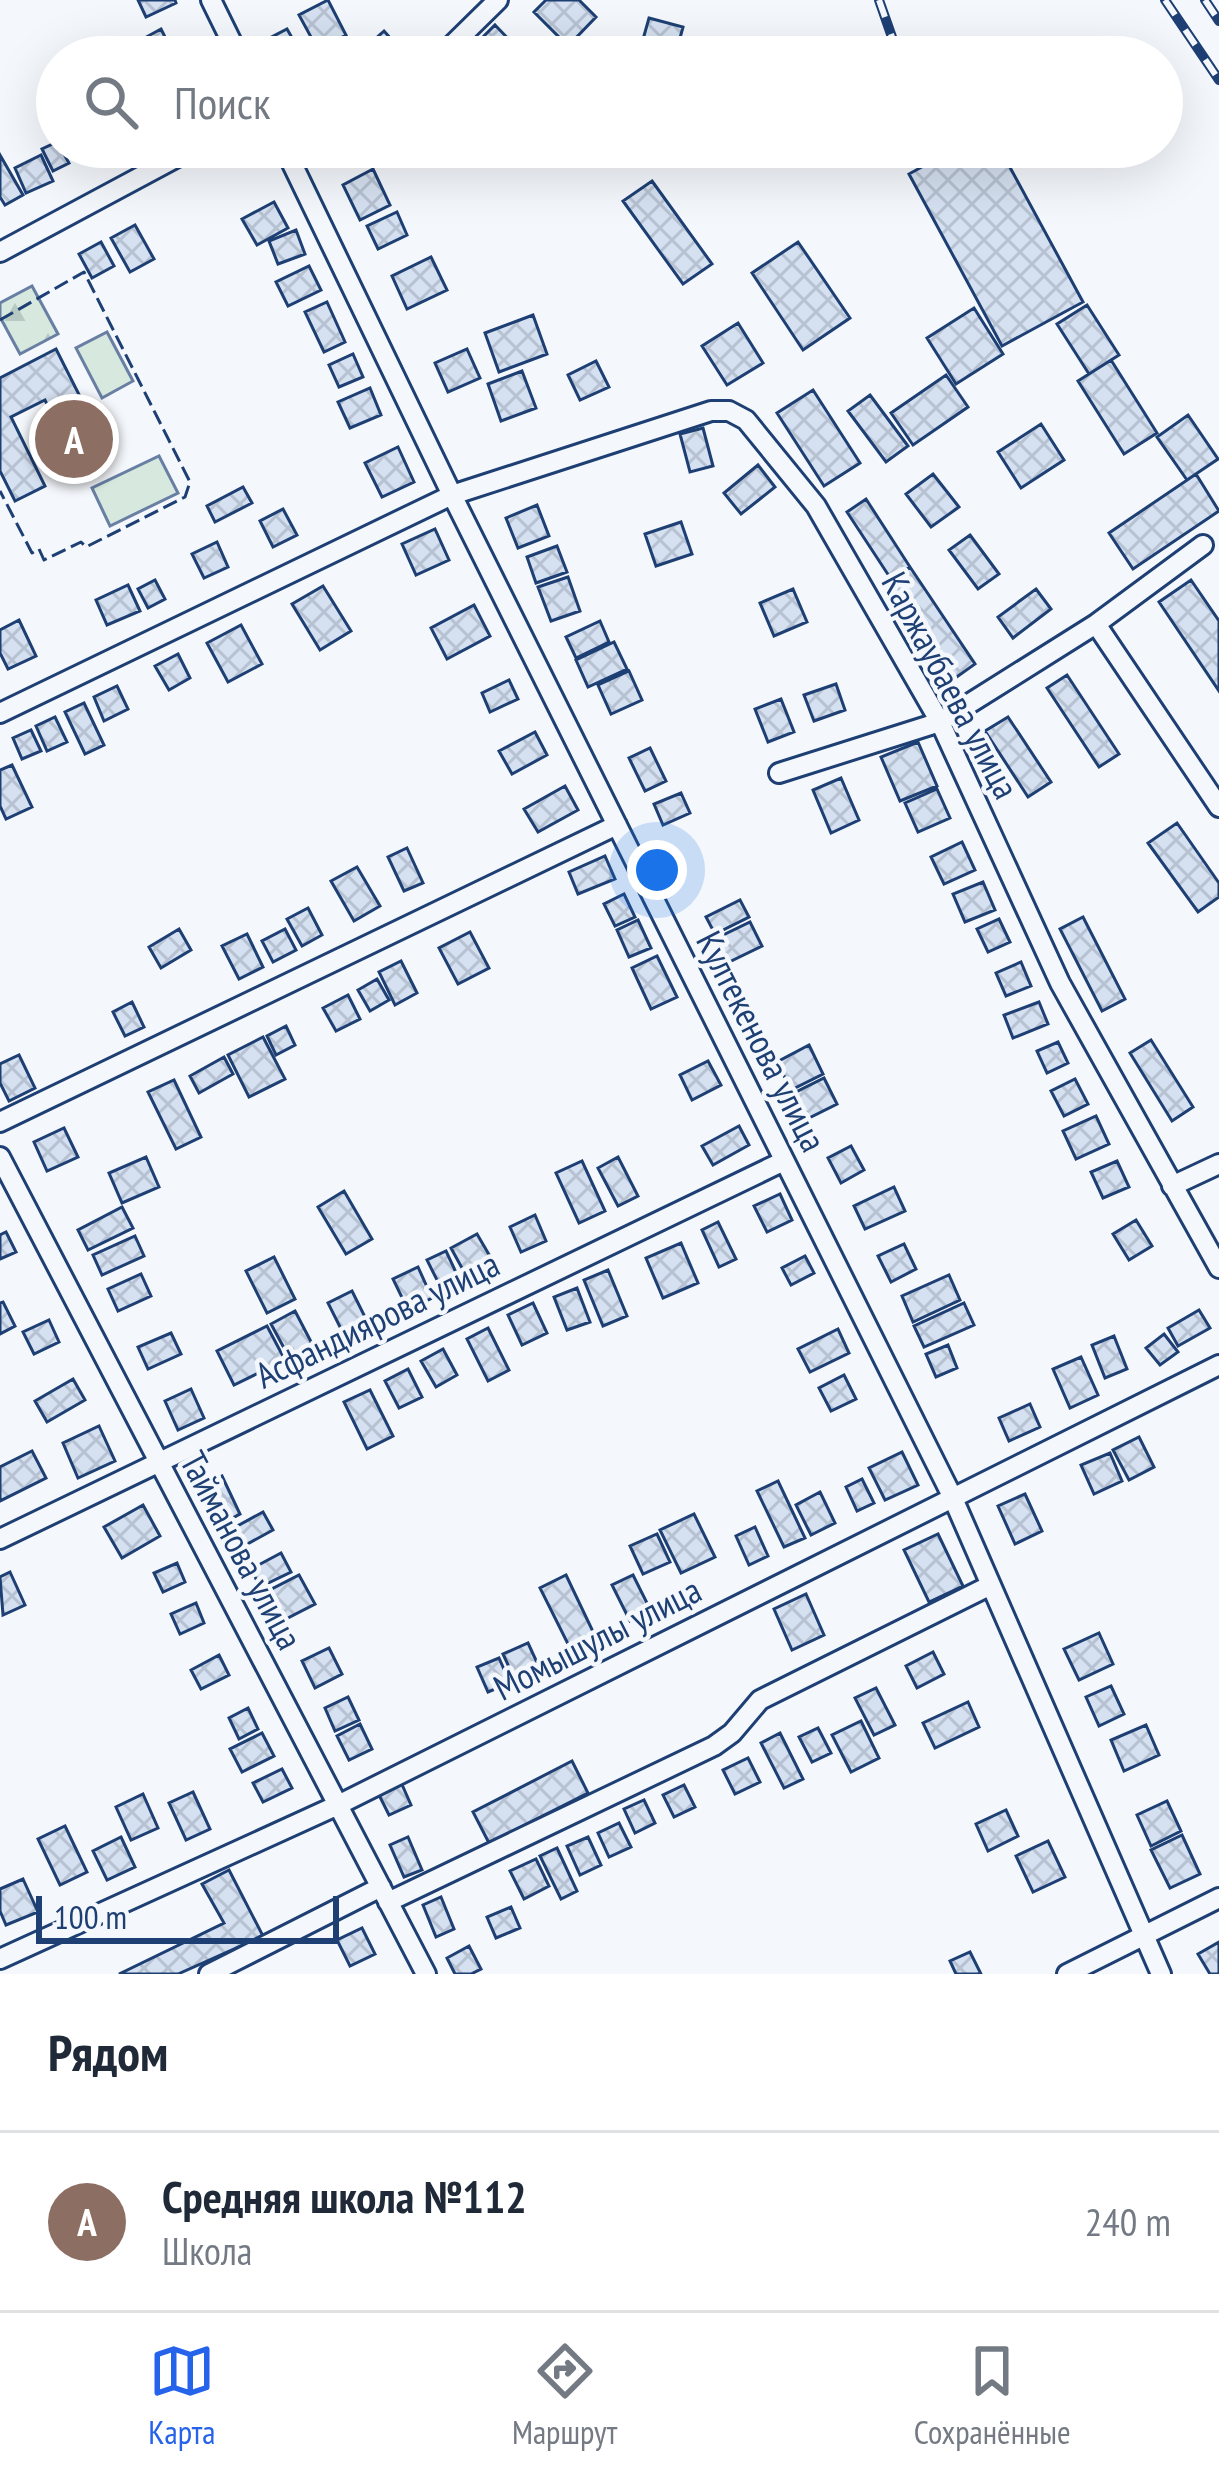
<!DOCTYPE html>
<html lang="ru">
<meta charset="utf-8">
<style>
body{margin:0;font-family:"PT Sans Narrow",sans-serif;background:#f6f6f7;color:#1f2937}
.scale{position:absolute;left:36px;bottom:30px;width:303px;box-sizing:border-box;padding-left:12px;border:6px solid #1d3f73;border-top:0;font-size:33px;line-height:42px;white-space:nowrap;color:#1d3f73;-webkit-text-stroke:9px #f4f7fb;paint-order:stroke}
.you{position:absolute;left:657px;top:870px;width:42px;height:42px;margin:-30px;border:9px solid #fff;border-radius:50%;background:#1a73e8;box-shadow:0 0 0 18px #1a73e833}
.badge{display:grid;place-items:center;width:78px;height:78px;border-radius:50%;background:#2563eb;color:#fff;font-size:39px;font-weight:700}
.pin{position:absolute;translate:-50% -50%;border:6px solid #fff;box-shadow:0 3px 12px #0006}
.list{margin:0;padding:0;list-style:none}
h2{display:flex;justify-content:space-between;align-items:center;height:156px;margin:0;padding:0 48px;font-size:51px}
h2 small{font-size:39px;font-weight:400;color:#747a83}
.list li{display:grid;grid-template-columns:78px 1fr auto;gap:36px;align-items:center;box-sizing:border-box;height:180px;padding:0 48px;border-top:3px solid #e0e1e3}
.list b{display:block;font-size:45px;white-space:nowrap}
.list p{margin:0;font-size:39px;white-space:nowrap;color:#747a83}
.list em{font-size:39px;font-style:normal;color:#747a83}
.icon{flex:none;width:66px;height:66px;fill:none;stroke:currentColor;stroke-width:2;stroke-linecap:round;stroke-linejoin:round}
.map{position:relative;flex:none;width:1219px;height:1974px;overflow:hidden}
.search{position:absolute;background:#fff;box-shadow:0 12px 48px #0002;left:36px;right:36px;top:36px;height:132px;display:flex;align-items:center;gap:30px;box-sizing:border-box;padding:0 42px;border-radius:66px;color:#747a83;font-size:45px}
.sheet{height:336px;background:#fff}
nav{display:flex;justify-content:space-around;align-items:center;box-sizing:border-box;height:168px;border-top:3px solid #e0e1e3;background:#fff;font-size:33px;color:#747a83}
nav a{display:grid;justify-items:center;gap:6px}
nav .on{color:#2563eb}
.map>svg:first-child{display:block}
.forest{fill:url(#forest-firs);stroke:#687fa3;stroke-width:3}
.garden{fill:#d7e8df;stroke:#687fa3;stroke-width:3}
.building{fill:url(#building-cross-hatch);stroke:#1d3f73;stroke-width:3}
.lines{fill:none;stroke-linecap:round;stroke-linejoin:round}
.street-casing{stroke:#1d3f73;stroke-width:24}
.street{stroke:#f4f7fb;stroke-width:18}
.rail-casing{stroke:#1d3f73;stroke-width:10}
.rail{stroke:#f4f7fb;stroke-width:6;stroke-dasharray:18;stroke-linecap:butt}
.fence{stroke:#1d3f73;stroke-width:3;stroke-dasharray:15 6;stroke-linecap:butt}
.labels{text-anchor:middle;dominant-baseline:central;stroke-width:9;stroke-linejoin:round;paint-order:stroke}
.street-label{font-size:36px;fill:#1d3f73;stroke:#f4f7fb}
</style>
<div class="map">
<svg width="1219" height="1974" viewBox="0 0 1219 1974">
<defs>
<pattern id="forest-firs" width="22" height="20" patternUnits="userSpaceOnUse" patternTransform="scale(3)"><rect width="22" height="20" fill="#d7e8df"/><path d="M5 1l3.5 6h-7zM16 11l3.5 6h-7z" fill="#b8c8c3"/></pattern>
<pattern id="building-cross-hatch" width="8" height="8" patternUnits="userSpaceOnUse" patternTransform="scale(3)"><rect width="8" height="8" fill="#d5e0f0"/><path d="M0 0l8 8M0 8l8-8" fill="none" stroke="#b6c1d1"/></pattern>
</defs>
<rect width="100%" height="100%" fill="#f4f7fb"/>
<path class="forest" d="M 32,286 L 58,334 L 20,354 L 0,317 L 0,303 Z"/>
<path class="garden" d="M 107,332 L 133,381 L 102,398 L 76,348 Z
M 159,456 L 178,493 L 110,526 L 92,488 Z"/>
<path class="building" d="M 138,0 L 175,0 L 176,3 L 146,17 Z
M 328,0 L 346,35 L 318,50 L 299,15 Z
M 546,0 L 579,0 L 596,17 L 568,46 L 534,12 Z
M 649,18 L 683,27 L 675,57 L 638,57 Z
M 495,25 L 517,48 L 508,57 L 463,57 Z
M 161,29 L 169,45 L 147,56 L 139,41 Z
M 287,29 L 299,50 L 287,57 L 272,57 L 264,41 Z
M 384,31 L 407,57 L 363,57 L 359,53 Z
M 57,142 L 69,163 L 53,171 L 42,149 Z
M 404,147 L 438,147 L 418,164 Z
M 958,147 L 999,147 L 1083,302 L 1002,346 L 909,174 Z
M 0,155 L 23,195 L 5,205 L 0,197 Z
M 41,155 L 53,181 L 26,193 L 15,168 Z
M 373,169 L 390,205 L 360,220 L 343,185 Z
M 652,181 L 712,264 L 683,284 L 623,201 Z
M 274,202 L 288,228 L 257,245 L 242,219 Z
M 397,212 L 407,235 L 378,249 L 367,226 Z
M 135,225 L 154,259 L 130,272 L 111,238 Z
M 296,230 L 305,254 L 278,264 L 269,241 Z
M 101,242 L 114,266 L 92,278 L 79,254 Z
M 798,242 L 850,318 L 803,350 L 752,273 Z
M 431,257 L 447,290 L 407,309 L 392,276 Z
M 309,266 L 321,290 L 288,306 L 276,282 Z
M 327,302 L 345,342 L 324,352 L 305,312 Z
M 1087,305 L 1119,355 L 1089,374 L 1057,324 Z
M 974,308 L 1003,354 L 956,384 L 927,338 Z
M 533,315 L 547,354 L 499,372 L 485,333 Z
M 738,323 L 763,363 L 727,385 L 702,346 Z
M 56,349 L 109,454 L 65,476 L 39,424 L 53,417 L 45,400 L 11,417 L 45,486 L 15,501 L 0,471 L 0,378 Z
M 467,349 L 480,378 L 448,392 L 435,363 Z
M 353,354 L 363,377 L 339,387 L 329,365 Z
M 1111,360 L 1157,433 L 1124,454 L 1078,381 Z
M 596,361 L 609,387 L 580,400 L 568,375 Z
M 522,371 L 536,408 L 501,421 L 488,384 Z
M 946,375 L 968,407 L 913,445 L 891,413 Z
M 370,388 L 381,415 L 350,428 L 338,402 Z
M 813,390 L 860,463 L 824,486 L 777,413 Z
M 870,395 L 908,446 L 886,462 L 848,411 Z
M 1188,415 L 1218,459 L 1187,480 L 1157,437 Z
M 1041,424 L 1064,460 L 1021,488 L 998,452 Z
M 703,428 L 713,466 L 690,472 L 680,434 Z
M 398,447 L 414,482 L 382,497 L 365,463 Z
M 758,465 L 775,487 L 741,514 L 724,493 Z
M 933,474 L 959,507 L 931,527 L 906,494 Z
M 1196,474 L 1219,511 L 1133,569 L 1109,533 Z
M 243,487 L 252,503 L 215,522 L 207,506 Z
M 866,499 L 910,567 L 891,579 L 847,512 Z
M 537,505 L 549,536 L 518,548 L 506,518 Z
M 283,509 L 297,535 L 273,547 L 260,521 Z
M 681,522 L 692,554 L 656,566 L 645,534 Z
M 435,529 L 449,560 L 416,575 L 402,544 Z
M 970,535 L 999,574 L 978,589 L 949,550 Z
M 217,542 L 228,567 L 204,578 L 192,554 Z
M 557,546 L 567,572 L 536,583 L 527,557 Z
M 910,567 L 975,664 L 954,679 L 888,581 Z
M 568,577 L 580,611 L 551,621 L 538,587 Z
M 155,580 L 165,599 L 148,608 L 138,589 Z
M 1191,580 L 1219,621 L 1219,691 L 1159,602 Z
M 128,585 L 140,611 L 107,625 L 96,600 Z
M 323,586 L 351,631 L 320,650 L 292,604 Z
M 793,589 L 807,622 L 774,636 L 760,603 Z
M 1036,589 L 1051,609 L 1013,638 L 998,617 Z
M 474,605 L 490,636 L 447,659 L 431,628 Z
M 19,620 L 36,656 L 8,669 L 0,653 L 0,630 Z
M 600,621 L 609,642 L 576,658 L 566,637 Z
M 241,625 L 262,664 L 228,682 L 207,643 Z
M 614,642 L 627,669 L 588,687 L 576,660 Z
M 178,654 L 190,678 L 169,690 L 155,666 Z
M 629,671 L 642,700 L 611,714 L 598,685 Z
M 1067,675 L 1119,754 L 1099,767 L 1047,688 Z
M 509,680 L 518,699 L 490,712 L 482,693 Z
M 836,684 L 845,710 L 814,721 L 804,695 Z
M 117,686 L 128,709 L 104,721 L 94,697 Z
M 781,699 L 794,732 L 768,742 L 755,709 Z
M 84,703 L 104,745 L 85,754 L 65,712 Z
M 55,717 L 67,742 L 47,751 L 36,726 Z
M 1008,717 L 1051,782 L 1028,797 L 985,731 Z
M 31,730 L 41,751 L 22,759 L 13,738 Z
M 535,732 L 547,755 L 512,774 L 499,751 Z
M 918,742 L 937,786 L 900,801 L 881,757 Z
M 650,748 L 666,781 L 645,791 L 629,758 Z
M 12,765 L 32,807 L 6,819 L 0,806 L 0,770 Z
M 841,778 L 859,820 L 831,833 L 813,790 Z
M 565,786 L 578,810 L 538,832 L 524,809 Z
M 937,789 L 950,818 L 918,832 L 905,803 Z
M 681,793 L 690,813 L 663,825 L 654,804 Z
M 1177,823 L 1219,883 L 1219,897 L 1198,912 L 1148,843 Z
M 962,842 L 975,870 L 944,884 L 931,857 Z
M 407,848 L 423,883 L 404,891 L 388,857 Z
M 605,856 L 615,879 L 578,894 L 569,872 Z
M 357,867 L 380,906 L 354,921 L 331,881 Z
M 983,882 L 995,910 L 965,922 L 953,894 Z
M 624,894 L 635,917 L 615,926 L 604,904 Z
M 740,900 L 749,917 L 715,934 L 706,917 Z
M 308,908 L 322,935 L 302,946 L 287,919 Z
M 1083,917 L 1125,999 L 1102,1011 L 1060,929 Z
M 999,919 L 1010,942 L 988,952 L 977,929 Z
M 638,920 L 651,948 L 629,957 L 617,930 Z
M 750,922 L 762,946 L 727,963 L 715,939 Z
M 179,929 L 191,950 L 161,968 L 149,947 Z
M 285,929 L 296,950 L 273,962 L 262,941 Z
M 470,932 L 489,968 L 458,984 L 439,948 Z
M 247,934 L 263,967 L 239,979 L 222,946 Z
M 657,956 L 677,997 L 651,1009 L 632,968 Z
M 401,961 L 417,993 L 395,1005 L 379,972 Z
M 1021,962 L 1031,986 L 1006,996 L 996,973 Z
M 377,979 L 389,1000 L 370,1011 L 358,990 Z
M 348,995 L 360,1019 L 336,1031 L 323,1008 Z
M 132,1002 L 144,1027 L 125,1036 L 113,1012 Z
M 1039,1002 L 1048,1024 L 1013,1038 L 1004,1015 Z
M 286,1026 L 295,1045 L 276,1055 L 267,1036 Z
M 263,1037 L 285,1079 L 249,1097 L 228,1055 Z
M 1151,1040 L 1193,1107 L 1172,1121 L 1130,1053 Z
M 1058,1042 L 1068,1063 L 1047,1073 L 1037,1051 Z
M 809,1045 L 823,1074 L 791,1090 L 777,1062 Z
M 19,1055 L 35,1088 L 9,1101 L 0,1083 L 0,1064 Z
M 224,1057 L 233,1074 L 199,1093 L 190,1076 Z
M 708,1061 L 721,1085 L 692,1100 L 680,1075 Z
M 824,1078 L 837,1104 L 807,1119 L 794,1093 Z
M 1075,1079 L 1088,1104 L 1064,1116 L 1051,1091 Z
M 174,1080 L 201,1137 L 176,1149 L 148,1092 Z
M 1096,1116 L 1109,1144 L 1076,1159 L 1063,1131 Z
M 739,1126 L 749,1145 L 713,1165 L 702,1146 Z
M 64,1128 L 78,1157 L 47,1171 L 34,1142 Z
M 851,1146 L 864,1170 L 841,1183 L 828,1158 Z
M 146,1157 L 159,1187 L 122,1203 L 109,1173 Z
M 618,1157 L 638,1196 L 618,1206 L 598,1168 Z
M 582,1161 L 605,1211 L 579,1223 L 556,1173 Z
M 1117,1161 L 1129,1187 L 1103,1198 L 1091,1172 Z
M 894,1187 L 905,1211 L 865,1229 L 854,1206 Z
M 344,1191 L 372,1239 L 346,1254 L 318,1207 Z
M 780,1194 L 792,1220 L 767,1232 L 754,1206 Z
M 122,1207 L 133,1228 L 88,1250 L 78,1230 Z
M 535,1215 L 546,1241 L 521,1252 L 510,1227 Z
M 1136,1220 L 1152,1246 L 1129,1260 L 1113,1234 Z
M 718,1222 L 736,1259 L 719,1267 L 702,1230 Z
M 6,1232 L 16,1252 L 0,1259 L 0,1235 Z
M 477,1234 L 495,1265 L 468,1279 L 451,1248 Z
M 135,1236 L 144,1256 L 102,1275 L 93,1255 Z
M 681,1243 L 698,1283 L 663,1298 L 646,1258 Z
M 904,1244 L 916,1269 L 891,1282 L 878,1256 Z
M 446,1251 L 460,1281 L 442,1290 L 427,1260 Z
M 805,1256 L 814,1273 L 791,1285 L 782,1268 Z
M 274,1257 L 295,1299 L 267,1313 L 246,1271 Z
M 418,1267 L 432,1298 L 408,1310 L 393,1279 Z
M 608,1270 L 627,1316 L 603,1326 L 584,1280 Z
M 141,1274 L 151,1296 L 118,1311 L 108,1289 Z
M 949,1275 L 960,1300 L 913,1322 L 902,1296 Z
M 577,1288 L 590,1322 L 567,1330 L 554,1297 Z
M 352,1291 L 372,1331 L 348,1343 L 328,1303 Z
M 3,1302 L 15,1326 L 0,1334 L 0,1303 Z
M 533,1303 L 547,1333 L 522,1345 L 508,1315 Z
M 964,1303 L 974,1325 L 924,1347 L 914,1326 Z
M 1199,1310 L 1210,1328 L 1178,1346 L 1168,1328 Z
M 295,1311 L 320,1359 L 297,1372 L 271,1324 Z
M 49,1320 L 59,1342 L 34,1354 L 23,1332 Z
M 267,1326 L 285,1360 L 234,1385 L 217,1351 Z
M 488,1328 L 509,1370 L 488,1381 L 467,1339 Z
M 838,1329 L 849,1353 L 810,1372 L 798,1349 Z
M 171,1333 L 181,1354 L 148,1369 L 138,1347 Z
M 1164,1334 L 1178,1352 L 1160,1365 L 1146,1348 Z
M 1114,1336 L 1127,1369 L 1105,1378 L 1092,1345 Z
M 948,1345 L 957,1368 L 936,1377 L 926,1354 Z
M 443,1349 L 457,1375 L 436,1387 L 421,1361 Z
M 1081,1357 L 1098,1395 L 1070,1408 L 1053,1369 Z
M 408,1369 L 422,1397 L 399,1408 L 385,1381 Z
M 844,1375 L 856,1399 L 831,1411 L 819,1388 Z
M 73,1379 L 85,1400 L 47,1422 L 35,1401 Z
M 191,1389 L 204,1418 L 178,1430 L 165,1401 Z
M 370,1390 L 393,1436 L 367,1449 L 344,1402 Z
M 1030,1404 L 1040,1427 L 1009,1441 L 999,1418 Z
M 99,1426 L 115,1461 L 78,1478 L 63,1443 Z
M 1139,1437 L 1154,1467 L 1129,1480 L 1113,1450 Z
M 32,1451 L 46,1478 L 0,1501 L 0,1467 Z
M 902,1452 L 918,1485 L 885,1500 L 869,1468 Z
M 1110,1453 L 1122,1481 L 1094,1494 L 1081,1465 Z
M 222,1476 L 240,1514 L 225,1522 L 206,1483 Z
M 862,1479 L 874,1503 L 857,1511 L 846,1487 Z
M 778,1481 L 805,1538 L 784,1547 L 757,1491 Z
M 820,1492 L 835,1523 L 811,1535 L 796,1505 Z
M 1025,1494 L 1042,1531 L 1015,1544 L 998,1506 Z
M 143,1505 L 160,1536 L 122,1558 L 104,1527 Z
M 263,1512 L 273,1530 L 240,1548 L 230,1530 Z
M 694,1514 L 715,1557 L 681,1573 L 660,1530 Z
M 755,1527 L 768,1556 L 749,1565 L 736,1536 Z
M 657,1534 L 670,1562 L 643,1574 L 630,1546 Z
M 938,1534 L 963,1586 L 929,1602 L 904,1550 Z
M 281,1553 L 291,1572 L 260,1587 L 251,1569 Z
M 177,1563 L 185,1582 L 163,1592 L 154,1573 Z
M 10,1572 L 25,1605 L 3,1615 L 0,1577 Z
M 299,1575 L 315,1604 L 280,1622 L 264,1593 Z
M 566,1575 L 597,1640 L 572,1652 L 540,1588 Z
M 633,1575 L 651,1611 L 630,1621 L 612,1585 Z
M 806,1594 L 824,1635 L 792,1650 L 774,1609 Z
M 196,1603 L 204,1623 L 180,1634 L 171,1614 Z
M 1099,1633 L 1113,1664 L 1079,1680 L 1064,1649 Z
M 528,1643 L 540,1669 L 515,1680 L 503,1654 Z
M 329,1648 L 342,1674 L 315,1688 L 302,1661 Z
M 933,1652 L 944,1674 L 917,1688 L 906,1666 Z
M 219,1655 L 229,1675 L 201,1689 L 191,1670 Z
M 499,1658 L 510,1683 L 488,1692 L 477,1667 Z
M 1111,1686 L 1124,1714 L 1099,1726 L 1086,1697 Z
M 876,1688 L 895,1725 L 874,1735 L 855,1698 Z
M 348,1697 L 359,1720 L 335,1731 L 325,1708 Z
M 968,1702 L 979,1727 L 935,1748 L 923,1723 Z
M 248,1708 L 258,1729 L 239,1739 L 229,1718 Z
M 861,1721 L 879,1758 L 851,1772 L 832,1735 Z
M 360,1724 L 372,1749 L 349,1760 L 337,1736 Z
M 1146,1725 L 1159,1755 L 1124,1771 L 1111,1740 Z
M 818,1728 L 831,1753 L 812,1762 L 799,1737 Z
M 262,1733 L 274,1756 L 242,1772 L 230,1749 Z
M 780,1733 L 803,1779 L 784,1788 L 761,1743 Z
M 748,1758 L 760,1782 L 735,1794 L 723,1770 Z
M 572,1761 L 588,1793 L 489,1843 L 473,1812 Z
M 282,1769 L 292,1788 L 263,1802 L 253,1783 Z
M 400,1780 L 411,1805 L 389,1815 L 377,1791 Z
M 684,1785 L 695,1807 L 674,1817 L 663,1795 Z
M 193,1792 L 210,1829 L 186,1840 L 169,1803 Z
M 143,1794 L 158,1828 L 131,1840 L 116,1807 Z
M 644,1800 L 655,1823 L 635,1833 L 624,1809 Z
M 1167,1801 L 1181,1831 L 1151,1846 L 1137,1815 Z
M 1006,1810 L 1018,1836 L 988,1851 L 976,1824 Z
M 619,1823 L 631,1847 L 609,1857 L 598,1833 Z
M 65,1826 L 87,1872 L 60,1885 L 38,1839 Z
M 1182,1835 L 1200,1874 L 1170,1888 L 1151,1850 Z
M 121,1837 L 135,1867 L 107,1880 L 93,1851 Z
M 408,1837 L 422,1870 L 404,1877 L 390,1845 Z
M 588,1837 L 601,1865 L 580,1875 L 567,1846 Z
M 1048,1841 L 1065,1877 L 1033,1892 L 1016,1856 Z
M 557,1848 L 577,1891 L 561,1899 L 540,1856 Z
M 536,1859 L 549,1886 L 524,1899 L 510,1871 Z
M 229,1870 L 263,1936 L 178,1974 L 119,1974 L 224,1923 L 202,1884 Z
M 23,1879 L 38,1912 L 6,1925 L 0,1911 L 0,1889 Z
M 441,1897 L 454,1929 L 436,1937 L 423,1905 Z
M 511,1907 L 520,1928 L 496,1938 L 487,1917 Z
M 362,1928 L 375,1954 L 350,1966 L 337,1940 Z
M 1219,1942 L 1219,1974 L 1210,1974 L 1198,1954 Z
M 469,1946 L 481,1969 L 471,1974 L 455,1974 L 447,1958 Z
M 970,1952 L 981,1974 L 956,1974 L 950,1961 Z"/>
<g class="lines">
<g class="street-casing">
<path id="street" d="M 211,0 L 239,57
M 440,57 L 498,0
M 284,147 L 452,495 L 952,1496 L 1161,1974
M 0,252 L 196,147
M 1096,624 L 1219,807
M 0,713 L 452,495 L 711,411 L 729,411 L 746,420 L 816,506 L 940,722 L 1060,983 L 1219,1268
M 779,773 L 940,722 L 1096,624 L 1203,545
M 0,1122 L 617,825
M 0,1157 L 426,1974
M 1172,1186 L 1219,1164
M 0,1539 L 784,1161
M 388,1902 L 714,1746 L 732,1733 L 760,1700 L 991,1585
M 0,1959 L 338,1805 L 1219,1365
M 209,1974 L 381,1887
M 1067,1974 L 1219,1898"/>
</g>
<use href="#street" class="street"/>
<g class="rail-casing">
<path id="rail" d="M 879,0 L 899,57
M 1165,0 L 1219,80
M 1205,0 L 1219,21"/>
</g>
<use href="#rail" class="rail"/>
<path class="fence" d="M 0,320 L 84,272 L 190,482 L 185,497 L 86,547 L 81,542 L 44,560 L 39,549 L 32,553 L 0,491"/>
</g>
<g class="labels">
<g class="street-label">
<text transform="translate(951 685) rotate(62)">Каржаубаева улица</text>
<text transform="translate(762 1041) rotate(63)">Култекенова улица</text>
<text transform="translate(377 1319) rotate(-26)">Асфандиярова улица</text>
<text transform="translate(242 1550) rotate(62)">Тайманова улица</text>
<text transform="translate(597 1638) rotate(-27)">Момышулы улица</text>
</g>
</g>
</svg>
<div class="scale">100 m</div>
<div class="you"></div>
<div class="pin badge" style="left:74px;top:439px;background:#8d6e63">A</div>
<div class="search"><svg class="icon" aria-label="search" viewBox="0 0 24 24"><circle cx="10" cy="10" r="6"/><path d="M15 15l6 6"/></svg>Поиск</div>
</div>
<section class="sheet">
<h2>Рядом<small></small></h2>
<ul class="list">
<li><span class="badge" style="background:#8d6e63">A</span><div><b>Средняя школа №112</b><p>Школа</p></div><em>240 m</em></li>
</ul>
</section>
<nav>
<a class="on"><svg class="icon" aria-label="map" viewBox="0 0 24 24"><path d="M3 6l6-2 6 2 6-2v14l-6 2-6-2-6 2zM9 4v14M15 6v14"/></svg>Карта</a>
<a><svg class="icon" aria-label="directions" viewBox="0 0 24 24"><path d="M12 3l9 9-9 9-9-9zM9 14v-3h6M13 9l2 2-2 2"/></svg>Маршрут</a>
<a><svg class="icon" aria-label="saved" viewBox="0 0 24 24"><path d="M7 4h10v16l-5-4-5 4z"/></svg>Сохранённые</a>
</nav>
